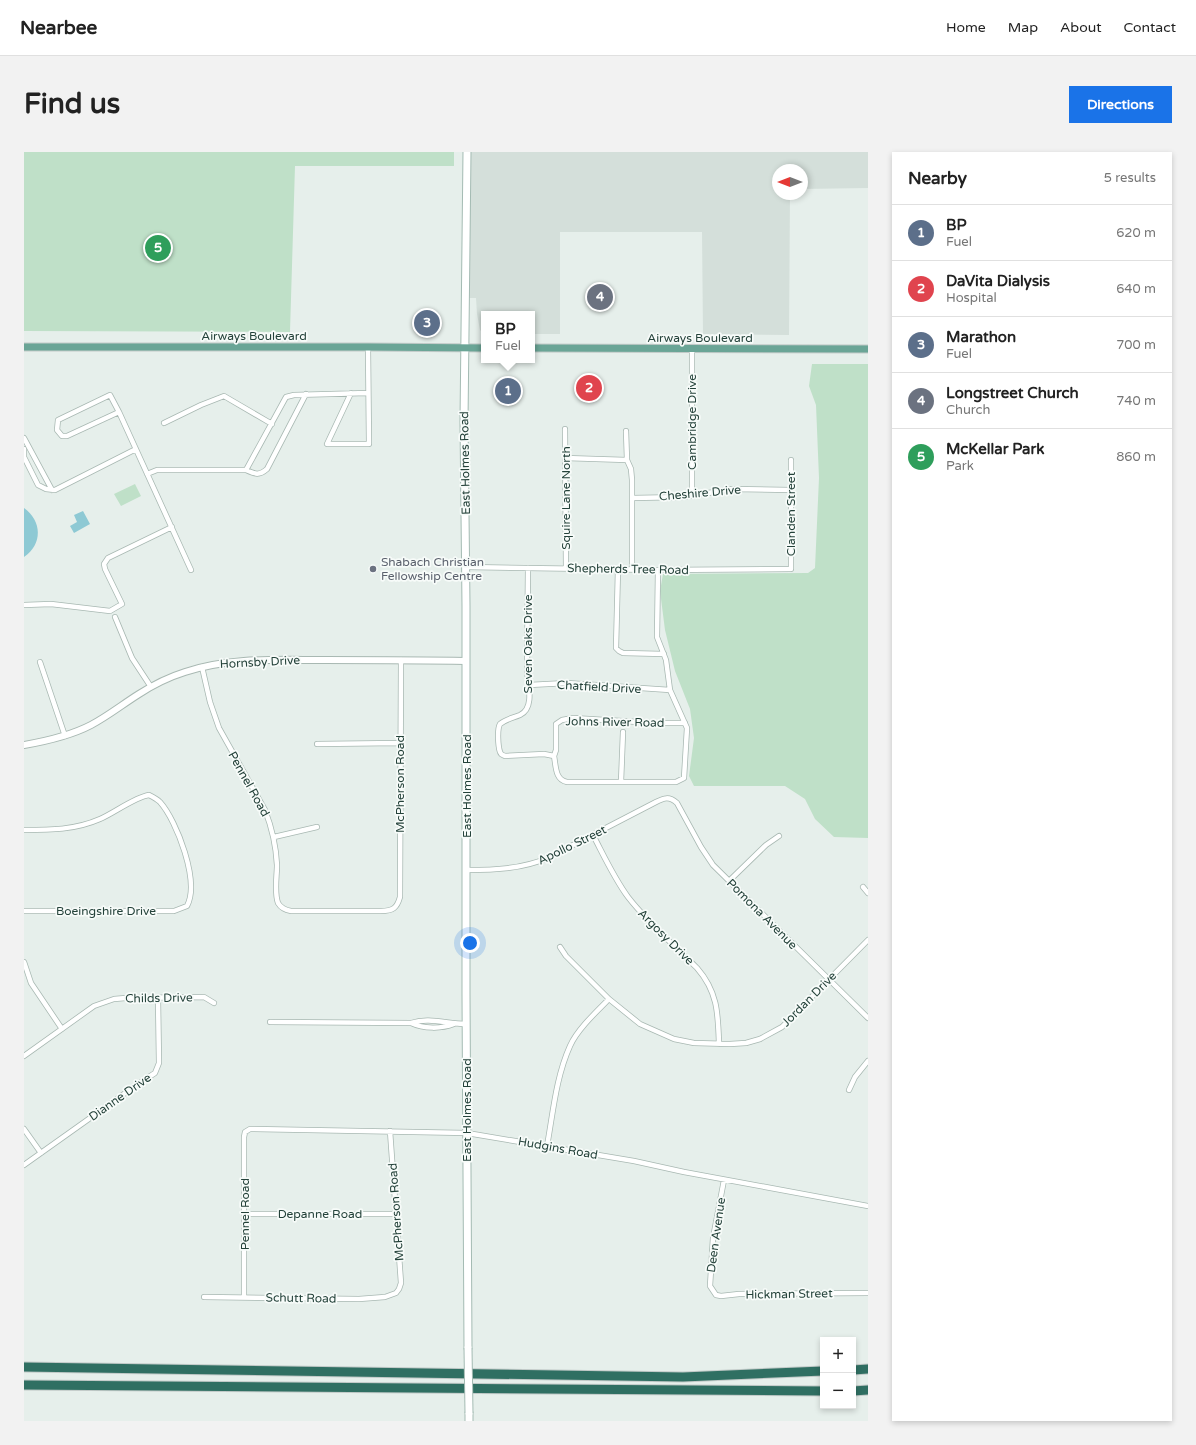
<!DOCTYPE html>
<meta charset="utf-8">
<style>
body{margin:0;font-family:"Varela Round",sans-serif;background:#f2f2f2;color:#222}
.controls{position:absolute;right:12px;bottom:12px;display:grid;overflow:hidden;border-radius:0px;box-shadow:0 2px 6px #0003}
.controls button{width:36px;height:36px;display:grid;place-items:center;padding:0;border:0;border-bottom:1px solid #e0e0e0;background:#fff;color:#222;font:20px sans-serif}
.compass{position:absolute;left:748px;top:12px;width:36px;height:36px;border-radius:50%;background:#fff;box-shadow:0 2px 6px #0003;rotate:270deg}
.you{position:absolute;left:446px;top:791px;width:14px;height:14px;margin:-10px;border:3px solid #fff;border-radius:50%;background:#1a73e8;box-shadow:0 0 0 6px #1a73e833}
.badge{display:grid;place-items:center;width:26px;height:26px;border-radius:50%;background:#1a73e8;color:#fff;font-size:13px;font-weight:700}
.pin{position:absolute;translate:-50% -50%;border:2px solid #fff;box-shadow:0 1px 4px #0006}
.popup{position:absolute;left:457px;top:159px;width:54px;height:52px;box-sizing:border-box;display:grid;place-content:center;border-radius:0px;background:#fff;filter:drop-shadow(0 1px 3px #0005);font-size:13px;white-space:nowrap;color:#767676}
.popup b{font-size:15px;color:#222}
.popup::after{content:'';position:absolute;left:50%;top:100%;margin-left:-8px;border:8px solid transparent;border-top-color:#fff}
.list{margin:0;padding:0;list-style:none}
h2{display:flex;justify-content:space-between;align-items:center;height:52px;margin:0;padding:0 16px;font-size:17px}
h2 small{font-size:13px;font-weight:400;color:#767676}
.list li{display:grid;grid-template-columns:26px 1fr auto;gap:12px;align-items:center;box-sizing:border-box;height:56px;padding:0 16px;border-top:1px solid #e0e0e0}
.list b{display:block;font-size:15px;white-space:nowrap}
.list p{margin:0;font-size:13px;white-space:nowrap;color:#767676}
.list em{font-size:13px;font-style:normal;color:#767676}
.map{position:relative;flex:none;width:844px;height:1269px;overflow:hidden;border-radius:0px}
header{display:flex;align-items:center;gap:24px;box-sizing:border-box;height:56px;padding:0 20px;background:#fff;border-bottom:1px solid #e0e0e0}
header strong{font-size:19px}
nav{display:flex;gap:22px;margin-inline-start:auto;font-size:14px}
.intro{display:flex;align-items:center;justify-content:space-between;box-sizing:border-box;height:96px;padding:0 24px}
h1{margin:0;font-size:28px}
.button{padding:10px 18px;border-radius:0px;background:#1a73e8;color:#fff;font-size:14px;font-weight:700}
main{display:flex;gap:24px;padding:0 24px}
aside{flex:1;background:#fff;border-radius:0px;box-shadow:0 2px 6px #0003}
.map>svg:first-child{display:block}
.built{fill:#d4dfda}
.green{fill:#bfe0c8}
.water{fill:#8ec9d4}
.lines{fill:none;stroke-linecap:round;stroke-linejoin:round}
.minor-casing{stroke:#a8b8b2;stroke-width:6}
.tertiary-casing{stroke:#a8b8b2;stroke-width:8}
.secondary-casing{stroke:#a4bbb3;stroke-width:9}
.primary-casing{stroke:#c2cac8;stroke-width:9}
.motorway-casing{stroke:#c2cac8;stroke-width:11}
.minor{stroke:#fff;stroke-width:4.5}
.tertiary{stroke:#fff;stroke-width:6}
.secondary{stroke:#fff;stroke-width:7}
.primary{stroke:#6aa596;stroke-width:7}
.motorway{stroke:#2f6f62;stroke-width:9}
.secondary-bridge-casing{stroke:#a4bbb3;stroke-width:9;stroke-linecap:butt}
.secondary-bridge{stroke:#fff;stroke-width:7}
.worship-dot{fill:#6b7280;stroke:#f7fbf9;stroke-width:1.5}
.labels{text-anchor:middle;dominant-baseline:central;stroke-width:3.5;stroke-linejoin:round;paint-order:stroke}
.street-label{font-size:12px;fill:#24423a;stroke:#f7fbf9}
.worship-label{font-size:12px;fill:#5b616d;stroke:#f7fbf9;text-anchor:start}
</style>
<header>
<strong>Nearbee</strong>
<nav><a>Home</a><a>Map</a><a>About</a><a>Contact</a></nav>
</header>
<div class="intro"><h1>Find us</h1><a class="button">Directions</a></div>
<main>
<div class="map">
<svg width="844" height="1269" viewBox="0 0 844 1269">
<rect width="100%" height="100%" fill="#e6efeb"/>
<path class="built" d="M 447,0 L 844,0 L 844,36 L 778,37 L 778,18 L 754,18 L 754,42 L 766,42 L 765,183 L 679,182 L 678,80 L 536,80 L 536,182 L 508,182 L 508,162 L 460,162 L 460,182 L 456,178 L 453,162 L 452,146 L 445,146 Z"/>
<path class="green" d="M 0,0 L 430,0 L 430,14 L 271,14 L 266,180 L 0,179 Z
M 788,212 L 844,212 L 844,686 L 810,685 L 791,667 L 781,647 L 761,634 L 670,634 L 665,624 L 670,586 L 666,557 L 651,519 L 641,478 L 636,439 L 639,422 L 784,421 L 791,416 L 795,326 L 792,253 L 785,234 Z
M 111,332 L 117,344 L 97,354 L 90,342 Z"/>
<path class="water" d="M 0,356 C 18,369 19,392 0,405 Z
M 59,359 L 66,372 L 50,381 L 46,374 L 53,370 L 50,363 Z"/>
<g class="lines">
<g class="minor-casing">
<path id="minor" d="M 668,197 L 668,343
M 327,241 L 303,292 L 345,292 L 344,195
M 95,260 L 43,284 L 38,284 L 33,278 L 34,268 L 86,243 L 95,260 L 167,418
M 140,271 L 177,253 L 200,244 L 248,272
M 541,277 L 542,416
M 602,279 L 603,308 L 607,317 L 608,328 L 608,417
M 0,286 L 28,338
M 0,297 L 0,304
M 0,305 L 14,333 L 22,337 L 31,338 L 112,297
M 541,306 L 603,308
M 222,318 C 231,322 235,324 243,317 L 282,242
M 123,322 L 133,318 L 222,318 L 262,245 L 270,243 L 344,241
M 608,346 L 660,345 L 708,337 L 767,338
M 442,415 L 634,418 L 767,417 L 767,308
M 504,416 L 503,519 C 504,532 511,556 496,563 C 489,566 482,567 476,572 C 473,577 474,594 476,600 C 477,603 479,603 481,604 L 520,602 L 530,604 C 532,614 531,628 543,630 L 652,630 L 660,626 L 663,576 L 646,538 L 642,508 L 633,485 L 634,418
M 594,417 L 592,496 L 595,499 L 599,501 L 640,502
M 0,453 L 27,452 L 86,459 L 98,452 L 81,417 L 80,412 L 84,406 L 148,375
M 91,465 L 108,506 L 127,535
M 16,510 L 41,584
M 178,515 L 186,550 L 195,576 L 241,658 C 248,676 252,694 253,713 C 253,724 250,740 254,751 C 257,756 261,758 267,759 L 357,759 C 369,759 373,756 376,745 L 377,508
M 505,533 L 543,531 L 646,538
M 293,592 L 376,591
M 530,604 L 532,598 L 532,572 L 538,568 L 549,566 L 631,571 L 661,571
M 597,630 L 599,580
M 0,678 C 26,678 51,678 76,667 C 90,661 111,645 125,643 C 129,645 133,647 136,650 C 153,669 176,730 163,754 L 150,759 L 0,759
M 569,683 C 580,704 590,726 604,745 C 624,771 650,793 673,816 C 694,840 694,862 695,892
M 250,685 L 293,675
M 443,718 C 471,718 497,717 524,706 L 632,650 C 640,646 645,644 653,651 L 677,695 L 689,713 L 844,866
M 705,729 L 742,693 L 755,684
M 839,735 L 844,741
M 536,795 L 542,804 L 585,847 L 616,872 L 650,887 L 670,891 L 706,892 L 722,891 L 736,887 L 758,875 L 844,788
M 0,810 L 7,831 L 38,877
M 246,870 L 387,871 C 405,865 423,872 442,872
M 387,871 C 400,877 417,877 430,872
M 0,904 L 70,854 L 90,847 L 102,846 L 180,845 L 190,851
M 825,938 L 831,925 L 844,909
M 0,977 L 17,1001
M 523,994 C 529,961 532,925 546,894 C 553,878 572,860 585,847
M 0,1013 L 114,932 L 131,921 L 135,911 L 134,846
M 700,1028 L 689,1086 L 686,1134 L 692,1143 L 697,1144 L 715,1142 L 844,1141
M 220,1062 L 372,1062
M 180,1145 L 335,1147 L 361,1145 L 372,1141 L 375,1137 L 377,1131 L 366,979
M 220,1145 L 220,985 L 221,980 L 226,977 L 443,981 L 610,1009 L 660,1020 L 844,1054"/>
</g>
<g class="tertiary-casing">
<path id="tertiary" d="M 0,593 C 23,589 46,584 67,573 C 84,564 99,552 115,542 C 129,533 145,525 161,520 C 206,505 253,508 300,508 C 347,508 395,508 442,509"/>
</g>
<g class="secondary-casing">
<path id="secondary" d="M 443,0 L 440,270 L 442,454 L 442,842 L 444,1196
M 445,1269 L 445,1261"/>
</g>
<g class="primary-casing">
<path id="primary" d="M 0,195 L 344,195 L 460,196
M 508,196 L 844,197"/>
</g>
<g class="motorway-casing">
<path id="motorway" d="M 0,1215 L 659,1225 L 799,1219
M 829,1218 L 844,1217
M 0,1233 L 799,1239
M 829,1239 L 844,1238"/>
</g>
<use href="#minor" class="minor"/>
<use href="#tertiary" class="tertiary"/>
<use href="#secondary" class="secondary"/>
<use href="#primary" class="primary"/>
<use href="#motorway" class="motorway"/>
<g class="secondary-bridge-casing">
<path id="secondary-bridge" d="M 444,1196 L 445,1261"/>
</g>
<use href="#secondary-bridge" class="secondary-bridge"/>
</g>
<circle class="worship-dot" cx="349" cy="417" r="4"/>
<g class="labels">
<g class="street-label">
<text x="230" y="184">Airways Boulevard</text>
<text x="676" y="186">Airways Boulevard</text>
<text transform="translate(668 270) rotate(-90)">Cambridge Drive</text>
<text transform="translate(441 311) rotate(-91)">East Holmes Road</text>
<text transform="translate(676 341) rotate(-5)">Cheshire Drive</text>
<text transform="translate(542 346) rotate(-90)">Squire Lane North</text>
<text transform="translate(767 362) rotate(-90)">Clanden Street</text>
<text transform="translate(604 417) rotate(1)">Shepherds Tree Road</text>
<text transform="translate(504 492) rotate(-90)">Seven Oaks Drive</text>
<text transform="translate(236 510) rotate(-3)">Hornsby Drive</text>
<text transform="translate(575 535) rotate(3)">Chatfield Drive</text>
<text transform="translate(591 570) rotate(1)">Johns River Road</text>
<text transform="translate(225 632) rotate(61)">Pennel Road</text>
<text transform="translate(376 632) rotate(-90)">McPherson Road</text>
<text transform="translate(443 634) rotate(-90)">East Holmes Road</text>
<text transform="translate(548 693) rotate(-26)">Apollo Street</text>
<text x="82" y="759">Boeingshire Drive</text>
<text transform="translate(738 762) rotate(45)">Pomona Avenue</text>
<text transform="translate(642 785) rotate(45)">Argosy Drive</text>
<text transform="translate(135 846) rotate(-1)">Childs Drive</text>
<text transform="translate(785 847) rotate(-45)">Jordan Drive</text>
<text transform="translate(96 945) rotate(-35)">Dianne Drive</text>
<text transform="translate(443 958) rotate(-90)">East Holmes Road</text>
<text transform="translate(534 996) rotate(10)">Hudgins Road</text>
<text transform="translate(372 1060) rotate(-94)">McPherson Road</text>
<text transform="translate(221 1062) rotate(-90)">Pennel Road</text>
<text x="296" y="1062">Depanne Road</text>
<text transform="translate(692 1083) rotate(-82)">Deen Avenue</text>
<text transform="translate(765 1142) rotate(-1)">Hickman Street</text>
<text transform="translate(277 1146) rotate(1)">Schutt Road</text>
</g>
<g class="worship-label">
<text x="357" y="410">Shabach Christian<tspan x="357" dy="14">Fellowship Centre</tspan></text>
</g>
</g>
</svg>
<div class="controls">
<button>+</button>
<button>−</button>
</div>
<svg class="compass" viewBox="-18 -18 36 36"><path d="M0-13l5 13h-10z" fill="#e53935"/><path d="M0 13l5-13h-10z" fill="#767676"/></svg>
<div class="you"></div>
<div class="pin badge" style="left:484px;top:239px;background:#5c6f8a">1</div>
<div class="popup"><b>BP</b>Fuel</div>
<div class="pin badge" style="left:565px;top:236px;background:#e0444e">2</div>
<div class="pin badge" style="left:403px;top:171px;background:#5c6f8a">3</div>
<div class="pin badge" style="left:576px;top:145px;background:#6b7280">4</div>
<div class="pin badge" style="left:134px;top:96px;background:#2e9e5b">5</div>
</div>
<aside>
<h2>Nearby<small>5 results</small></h2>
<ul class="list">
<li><span class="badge" style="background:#5c6f8a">1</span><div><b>BP</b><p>Fuel</p></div><em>620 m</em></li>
<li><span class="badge" style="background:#e0444e">2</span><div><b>DaVita Dialysis</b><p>Hospital</p></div><em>640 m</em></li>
<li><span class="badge" style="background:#5c6f8a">3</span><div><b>Marathon</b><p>Fuel</p></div><em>700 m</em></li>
<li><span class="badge" style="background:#6b7280">4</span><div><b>Longstreet Church</b><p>Church</p></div><em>740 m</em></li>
<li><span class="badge" style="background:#2e9e5b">5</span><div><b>McKellar Park</b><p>Park</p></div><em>860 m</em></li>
</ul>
</aside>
</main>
